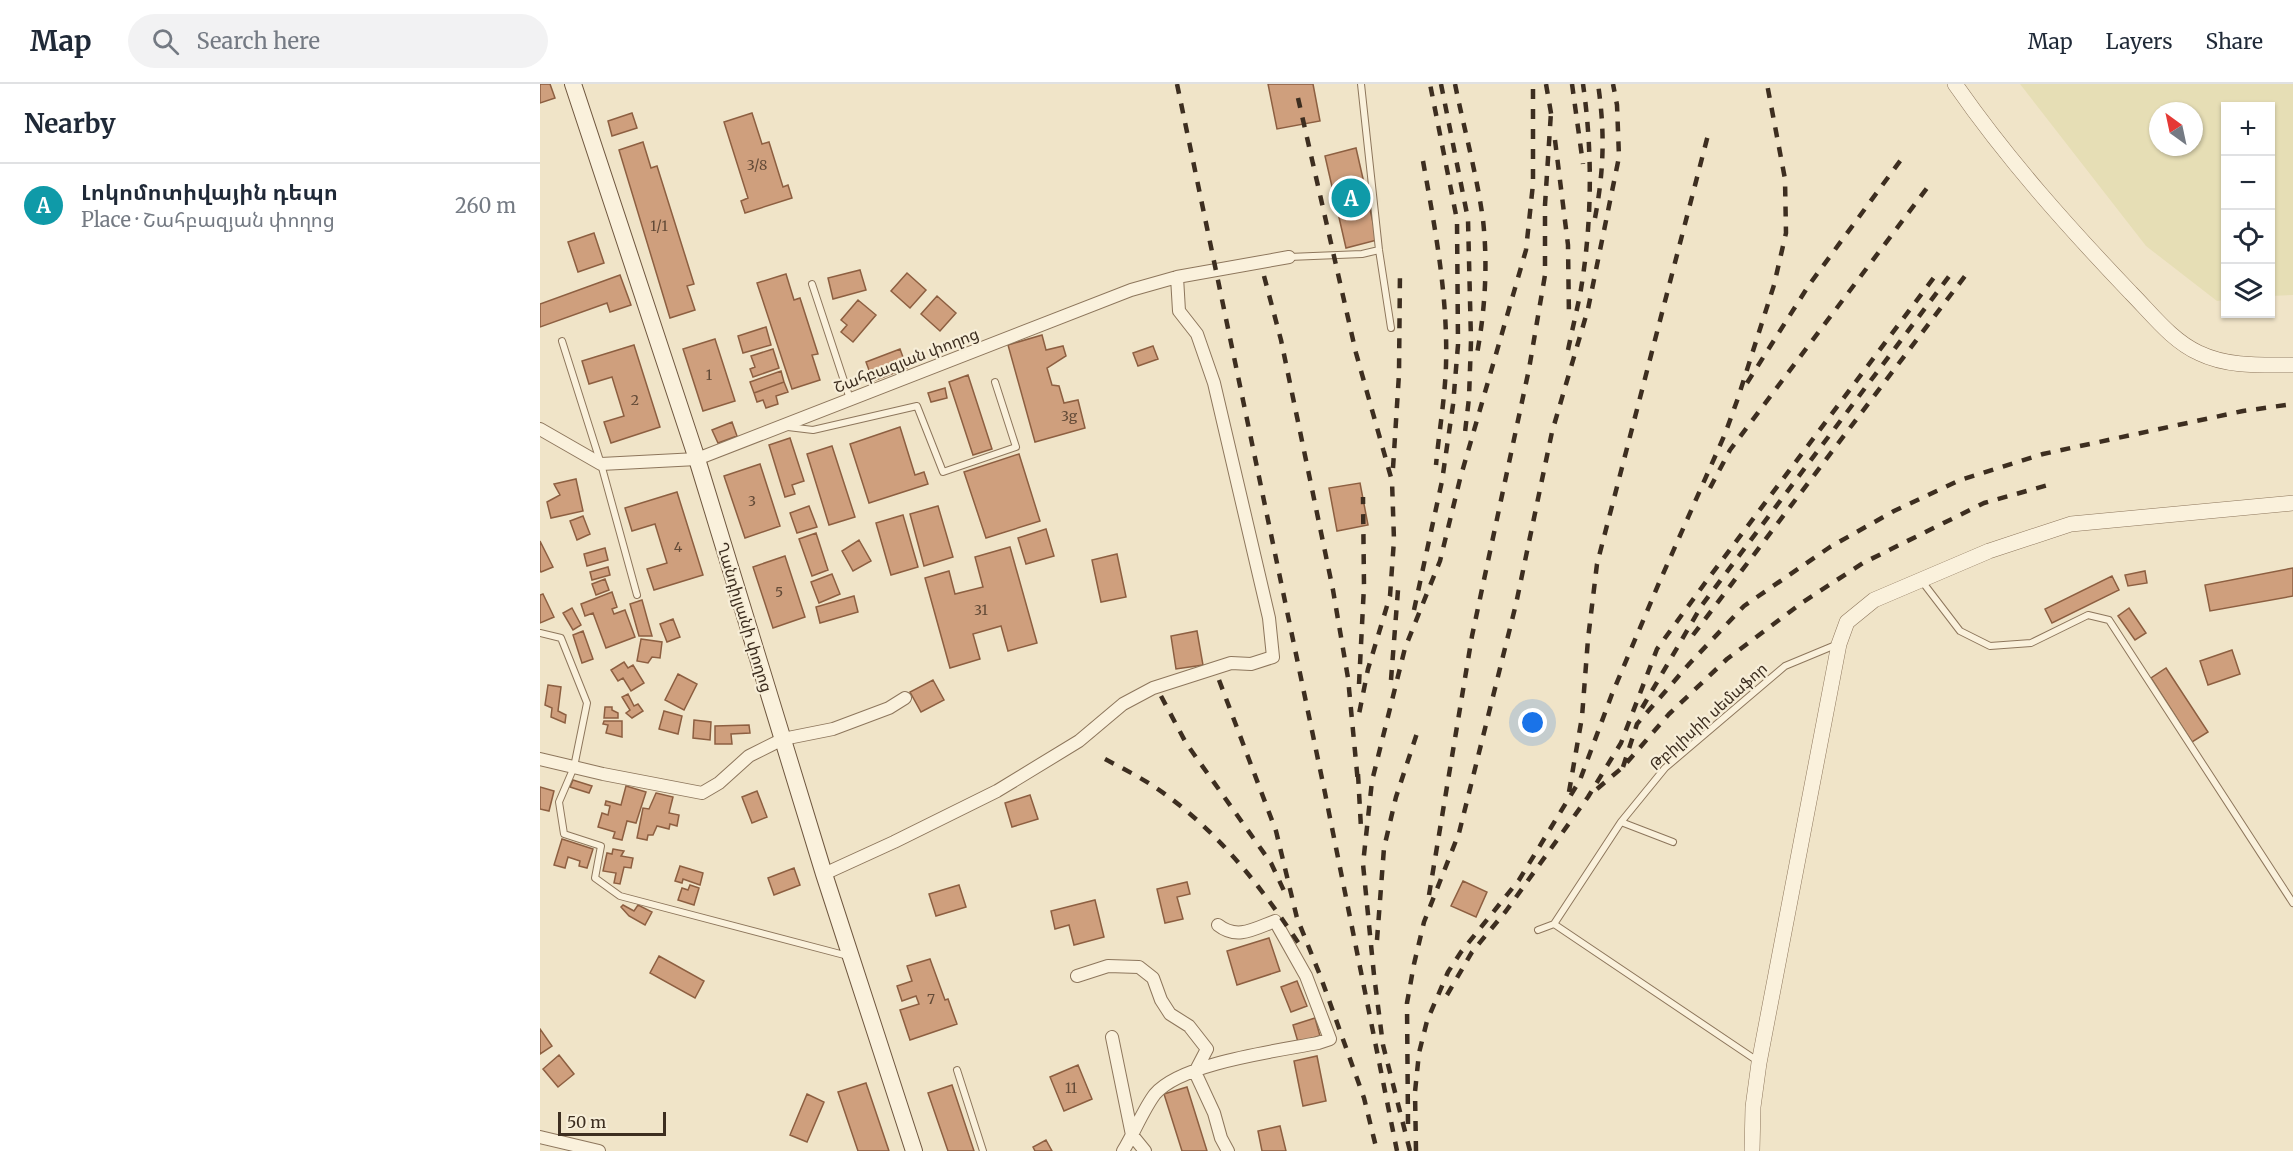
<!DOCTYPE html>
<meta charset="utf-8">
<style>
body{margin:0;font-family:Merriweather,"Noto Sans Armenian",serif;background:#f2f2f3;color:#1f2937}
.controls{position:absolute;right:18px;top:18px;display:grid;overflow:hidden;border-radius:0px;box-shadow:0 2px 4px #0004}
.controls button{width:54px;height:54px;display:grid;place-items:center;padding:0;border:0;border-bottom:2px solid #e0e1e3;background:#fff;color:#1f2937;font:30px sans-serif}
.compass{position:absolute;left:1609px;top:18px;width:54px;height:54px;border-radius:50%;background:#fff;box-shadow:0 2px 4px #0004;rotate:327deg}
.scale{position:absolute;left:18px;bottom:15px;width:108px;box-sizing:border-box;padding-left:6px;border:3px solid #3d2e20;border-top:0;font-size:16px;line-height:21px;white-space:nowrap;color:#3d2e20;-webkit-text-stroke:4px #f7eed8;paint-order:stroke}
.you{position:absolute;left:993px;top:639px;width:21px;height:21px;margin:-15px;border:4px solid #fff;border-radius:50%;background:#1a73e8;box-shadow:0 0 0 9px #1a73e833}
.badge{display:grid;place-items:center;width:39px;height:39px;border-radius:50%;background:#9e2a2b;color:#fff;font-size:20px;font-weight:700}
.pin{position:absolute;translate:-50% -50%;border:3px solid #fff;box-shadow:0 2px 6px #0006}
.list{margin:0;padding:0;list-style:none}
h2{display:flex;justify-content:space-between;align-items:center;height:78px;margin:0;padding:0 24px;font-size:26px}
h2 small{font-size:20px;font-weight:400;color:#747a83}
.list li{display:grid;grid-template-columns:39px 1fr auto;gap:18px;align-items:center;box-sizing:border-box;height:84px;padding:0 24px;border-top:2px solid #e0e1e3}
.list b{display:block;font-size:22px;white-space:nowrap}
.list p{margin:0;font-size:20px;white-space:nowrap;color:#747a83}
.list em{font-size:20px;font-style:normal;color:#747a83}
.icon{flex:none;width:33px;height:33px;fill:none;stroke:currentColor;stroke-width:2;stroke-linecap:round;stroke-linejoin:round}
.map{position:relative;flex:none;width:1753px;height:1067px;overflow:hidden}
header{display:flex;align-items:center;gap:36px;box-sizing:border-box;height:84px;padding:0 30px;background:#fff;border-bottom:2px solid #e0e1e3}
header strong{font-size:28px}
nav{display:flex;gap:33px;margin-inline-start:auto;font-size:21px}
.search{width:420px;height:54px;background:#f2f2f3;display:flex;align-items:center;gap:15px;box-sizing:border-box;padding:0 21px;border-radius:33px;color:#747a83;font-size:22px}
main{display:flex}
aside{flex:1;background:#fff}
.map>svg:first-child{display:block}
.farmland{fill:#e6deb5;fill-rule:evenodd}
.building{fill:#cf9f7d;stroke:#8d5f41;stroke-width:1.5}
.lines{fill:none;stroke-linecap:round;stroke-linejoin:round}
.service-casing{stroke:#8d765c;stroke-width:8}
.minor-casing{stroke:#8d765c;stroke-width:14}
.tertiary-casing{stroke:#8d765c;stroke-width:16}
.secondary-casing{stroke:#6f573f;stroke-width:18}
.service{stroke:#faf1dc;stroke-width:6}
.minor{stroke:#faf1dc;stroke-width:12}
.tertiary{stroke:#faf1dc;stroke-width:15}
.secondary{stroke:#faf1dc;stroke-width:16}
.rail{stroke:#3d2e20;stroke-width:4.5;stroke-dasharray:10 10;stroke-linecap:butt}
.labels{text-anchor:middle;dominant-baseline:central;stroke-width:4.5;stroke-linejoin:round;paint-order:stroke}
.number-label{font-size:14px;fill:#624a37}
.street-label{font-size:16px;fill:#3d2e20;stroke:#f7eed8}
</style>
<header>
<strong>Map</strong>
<div class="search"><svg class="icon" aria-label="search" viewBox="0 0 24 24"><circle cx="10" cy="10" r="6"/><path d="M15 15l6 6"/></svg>Search here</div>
<nav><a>Map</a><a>Layers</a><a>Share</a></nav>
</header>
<main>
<aside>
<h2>Nearby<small></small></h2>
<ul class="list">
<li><span class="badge" style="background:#0f9aa8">A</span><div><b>Լոկոմոտիվային դեպո</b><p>Place · Շահբազյան փողոց</p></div><em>260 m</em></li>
</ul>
</aside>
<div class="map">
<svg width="1753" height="1067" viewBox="0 0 1753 1067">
<rect width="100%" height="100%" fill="#f0e4c8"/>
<path class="farmland" d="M 1480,0 L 1753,0 L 1753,211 L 1731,212 L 1730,22 L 1686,22 L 1686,216 L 1677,217 L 1606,162 ZM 1618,27 L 1654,27 L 1654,63 L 1618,63 Z"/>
<path class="building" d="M 0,0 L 10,0 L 15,14 L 0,19 Z
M 728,0 L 773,0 L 780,37 L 737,45 Z
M 92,29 L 97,44 L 72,52 L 68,37 Z
M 212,29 L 222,60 L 229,58 L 243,103 L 248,101 L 252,114 L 205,129 L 201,117 L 208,114 L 184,38 Z
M 103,58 L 111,84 L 117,82 L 154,200 L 147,202 L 155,226 L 130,234 L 79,66 Z
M 816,64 L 837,156 L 806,164 L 785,72 Z
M 54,149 L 64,179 L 38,188 L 28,158 Z
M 320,186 L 326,206 L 293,215 L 288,194 Z
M 367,189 L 386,206 L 370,224 L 351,207 Z
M 246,190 L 254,216 L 260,214 L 278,270 L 272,271 L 280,296 L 252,305 L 217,199 Z
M 80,191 L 91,221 L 70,228 L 67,219 L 0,243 L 0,220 Z
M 397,212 L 416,229 L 400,247 L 381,230 Z
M 318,216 L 336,231 L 313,258 L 301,248 L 307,241 L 301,236 Z
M 226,243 L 231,261 L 203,269 L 198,252 Z
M 502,251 L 506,266 L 523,262 L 526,272 L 507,284 L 512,301 L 519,302 L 524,319 L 538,316 L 545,344 L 495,358 L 468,261 Z
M 175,255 L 195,317 L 163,327 L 143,265 Z
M 94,261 L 120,343 L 71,359 L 64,338 L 84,332 L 72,293 L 49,300 L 42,277 Z
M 613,262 L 618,275 L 598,282 L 593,269 Z
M 233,265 L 239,284 L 213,293 L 210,285 L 215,283 L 211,272 Z
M 360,265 L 367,284 L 333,297 L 326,278 Z
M 241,287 L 244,298 L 214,309 L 210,298 Z
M 428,291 L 452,365 L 433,371 L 409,298 Z
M 244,298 L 248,308 L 236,312 L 238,320 L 226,324 L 223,316 L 217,318 L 214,309 Z
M 405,304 L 407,314 L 391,318 L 388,309 Z
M 192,338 L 197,352 L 178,359 L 172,346 Z
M 360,343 L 375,391 L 384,388 L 388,400 L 329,419 L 310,360 Z
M 250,354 L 264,397 L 252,401 L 255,410 L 245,413 L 229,361 Z
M 292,362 L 315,433 L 289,441 L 267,370 Z
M 479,370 L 500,437 L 446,454 L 424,388 Z
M 220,380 L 240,442 L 205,454 L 184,392 Z
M 36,395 L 43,427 L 11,434 L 7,418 L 20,411 L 14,400 Z
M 820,399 L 828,441 L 797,447 L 789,404 Z
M 137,408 L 163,491 L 114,506 L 107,485 L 127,479 L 115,440 L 92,447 L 85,424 Z
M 269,422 L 277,443 L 257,449 L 250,429 Z
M 398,422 L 413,473 L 384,482 L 370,430 Z
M 363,431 L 378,483 L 351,491 L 336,439 Z
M 43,432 L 50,450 L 37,456 L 30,437 Z
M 506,445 L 514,472 L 486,480 L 478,454 Z
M 276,449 L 288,486 L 272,492 L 259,455 Z
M 319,456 L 331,477 L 313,487 L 302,467 Z
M 0,457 L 13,483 L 1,488 L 0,486 Z
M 470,463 L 497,559 L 468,567 L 461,542 L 433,550 L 440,575 L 410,584 L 385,494 L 409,487 L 415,510 L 443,503 L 435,473 Z
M 65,464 L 68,476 L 47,482 L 44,470 Z
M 577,470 L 586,513 L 561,518 L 552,476 Z
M 245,472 L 265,533 L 233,544 L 213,483 Z
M 68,483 L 70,491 L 52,496 L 50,488 Z
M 1753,484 L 1753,512 L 1670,527 L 1665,501 Z
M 1605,487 L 1607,499 L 1588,502 L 1585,491 Z
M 292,490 L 300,510 L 279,519 L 271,498 Z
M 1572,492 L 1579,506 L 1512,539 L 1505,525 Z
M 65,495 L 69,506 L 56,511 L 52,500 Z
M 72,508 L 77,523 L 72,525 L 74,530 L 85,526 L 95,553 L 66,564 L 53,529 L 45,532 L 41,520 Z
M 3,510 L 14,533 L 0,539 L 0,511 Z
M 314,512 L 318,528 L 280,539 L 276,523 Z
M 102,516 L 112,552 L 99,552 L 90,520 Z
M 32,524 L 41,541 L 33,546 L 23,529 Z
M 1589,524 L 1606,549 L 1595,556 L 1578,532 Z
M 133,535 L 140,553 L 127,558 L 120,540 Z
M 43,547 L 53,575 L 42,579 L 33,551 Z
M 657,547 L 663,581 L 636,585 L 631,552 Z
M 101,555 L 122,558 L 120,574 L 112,573 L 108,579 L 97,577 Z
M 1692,566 L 1700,590 L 1668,601 L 1660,577 Z
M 84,578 L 88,584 L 93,581 L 104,599 L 91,607 L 83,594 L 78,597 L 71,586 Z
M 1626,584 L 1668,648 L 1652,658 L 1611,594 Z
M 138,590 L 157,600 L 144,626 L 125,616 Z
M 393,596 L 404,616 L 381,628 L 370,608 Z
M 8,601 L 21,603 L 18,627 L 26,631 L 25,639 L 11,633 L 12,624 L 5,621 Z
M 88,610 L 94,622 L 98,620 L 103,627 L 92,634 L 86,629 L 90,626 L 82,613 Z
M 65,623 L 72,623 L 72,626 L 78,629 L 78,634 L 64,634 Z
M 124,627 L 142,632 L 138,650 L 119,645 Z
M 154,636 L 171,638 L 170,656 L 153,654 Z
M 64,637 L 82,637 L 82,653 L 66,649 L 68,641 L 63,640 Z
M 209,641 L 210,649 L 191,650 L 192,660 L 175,660 L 175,642 Z
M 33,696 L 52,702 L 49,709 L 30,703 Z
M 86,702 L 106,708 L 96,739 L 87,737 L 82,756 L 73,754 L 75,748 L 58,743 L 62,729 L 68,731 L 70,722 L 65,721 L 66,717 L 81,721 Z
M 0,703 L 14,707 L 9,727 L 0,725 Z
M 217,707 L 227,733 L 212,739 L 202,713 Z
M 116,709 L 133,713 L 129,729 L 139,731 L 137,742 L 130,740 L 129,745 L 117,742 L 113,751 L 108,751 L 107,756 L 97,754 L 103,724 L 109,725 Z
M 490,711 L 498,735 L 472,743 L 465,719 Z
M 22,755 L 53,765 L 47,784 L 39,782 L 40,777 L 28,773 L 25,784 L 14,781 Z
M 73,765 L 84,767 L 81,772 L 93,774 L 91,784 L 84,783 L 80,800 L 74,799 L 76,789 L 63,787 L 67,769 L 72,770 Z
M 140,782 L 163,789 L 160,801 L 143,795 L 142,799 L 135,797 Z
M 254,784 L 260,801 L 234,811 L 228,794 Z
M 923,797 L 947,808 L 936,833 L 911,822 Z
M 647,798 L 650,810 L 637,813 L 643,835 L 625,839 L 617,805 Z
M 150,801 L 159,804 L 154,821 L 138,816 L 142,804 L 148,806 Z
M 419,801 L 426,823 L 396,832 L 389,810 Z
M 555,816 L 564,853 L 534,861 L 529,841 L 515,845 L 511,827 Z
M 83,821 L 94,827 L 98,821 L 112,828 L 105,841 L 89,832 L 81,823 Z
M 729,854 L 740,887 L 697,901 L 687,867 Z
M 119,872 L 164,897 L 155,914 L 110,889 Z
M 390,875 L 405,916 L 408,915 L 417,940 L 370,956 L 360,926 L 379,920 L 376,912 L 362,917 L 357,902 L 372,897 L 367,882 Z
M 757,897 L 767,922 L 751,928 L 741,903 Z
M 775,934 L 780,952 L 758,958 L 753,941 Z
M 0,945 L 12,962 L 0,970 Z
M 19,971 L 34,990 L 18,1003 L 3,985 Z
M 777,972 L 786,1017 L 763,1022 L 754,977 Z
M 538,981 L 552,1015 L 524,1027 L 510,993 Z
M 326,999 L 349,1067 L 318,1067 L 298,1008 Z
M 412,1001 L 434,1067 L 408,1067 L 388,1009 Z
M 647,1003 L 667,1067 L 642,1067 L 624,1010 Z
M 267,1010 L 284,1018 L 267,1058 L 250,1051 Z
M 740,1042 L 746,1067 L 722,1067 L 718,1047 Z
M 506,1056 L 512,1067 L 495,1067 L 493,1063 Z"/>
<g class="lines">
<g class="service-casing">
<path id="service" d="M 821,0 L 839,166 L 851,244
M 749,173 L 822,170 L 839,166
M 272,200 L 310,315
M 22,257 L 61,380 L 97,511
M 248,343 L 273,346 L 377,322 L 403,388 L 476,363 L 455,298
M 1381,496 L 1420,547 L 1450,562 L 1491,559 L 1548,531 L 1569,536 L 1753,819
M 0,549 L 21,554 L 47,619 L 34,683 L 19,718 L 24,750 L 61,762 L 55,794 L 80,812 L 308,872
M 1081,738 L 1133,758
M 1014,840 L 1081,738 L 1125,684 L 1245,582 L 1298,560
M 998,846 L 1014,840 L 1219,978
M 417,986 L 443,1067"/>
</g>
<g class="minor-casing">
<path id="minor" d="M 0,345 L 61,380 L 157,375 L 591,206 L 637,193 L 749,173
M 0,675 L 63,690 L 162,709 L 179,699 L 209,672 L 243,655 L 293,645 L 349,624 L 365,614
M 284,790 L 354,758 L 457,707 L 539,657 L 583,620 L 613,604 L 691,579 L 711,580 L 733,573 L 729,534 L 674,299 L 657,250 L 639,227 L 637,193
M 537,892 L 568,882 L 599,883 L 613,894 L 621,916 L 630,930 L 649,942 L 667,965 L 655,988 L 674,1029 L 681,1054 L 688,1067
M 572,953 L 592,1051 L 605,1067
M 0,1053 L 59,1067
M 583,1067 C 593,1051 604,1024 615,1010 C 641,979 737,967 778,959 L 790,955 L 766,892 L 735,837 C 714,845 697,856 678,841"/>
</g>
<g class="tertiary-casing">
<path id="tertiary" d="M 1415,0 C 1467,75 1528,143 1591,209 C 1611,229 1632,257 1659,269 C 1688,283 1721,281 1753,281
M 1212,1067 L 1213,1023 L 1219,979 L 1299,560 L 1307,538 L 1334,516 L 1449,467 L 1531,440 L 1753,419"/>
</g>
<g class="secondary-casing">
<path id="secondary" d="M 33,0 L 157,375 L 284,790 L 374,1067"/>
</g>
<use href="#service" class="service"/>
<use href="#minor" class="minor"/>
<use href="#tertiary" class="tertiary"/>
<use href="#secondary" class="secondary"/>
<path class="rail" d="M 637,0 L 785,709 L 857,1067
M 901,0 L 928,135 L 931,257 L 929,314 L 924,357
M 915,0 C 924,45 937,91 943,136 C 948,181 945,226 937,270
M 1006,0 L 1012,35
M 1032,0 L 1043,80
M 758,14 L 816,269 L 852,397 L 854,456 L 850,512 L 828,585 L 819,630
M 1015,56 L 1028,161 L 1029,235
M 883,77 C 895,144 908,212 906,281 C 905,314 899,348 896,381
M 1055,134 C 1064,86 1065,48 1058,0
M 724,192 L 741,256 L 793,506 L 808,594 L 818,699
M 1028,266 C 1032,247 1036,230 1040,211 C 1052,142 1053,69 1043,0
M 1207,299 L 1269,201 L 1363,73
M 853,384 L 859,290 L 860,186
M 1170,404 L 1190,366 L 1387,104
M 874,526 L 902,397 L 913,321 L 918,261 L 917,136 L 890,0
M 1153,551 L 1428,188
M 679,596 L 736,747 L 757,834 L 780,891 L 824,1014 L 837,1067
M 851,596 L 858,506
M 819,600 L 824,502 L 823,413
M 621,612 L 646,659 L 731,779 L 745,809
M 1102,624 L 1162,521 L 1413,187
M 565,675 C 580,683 596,691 610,700 C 674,741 722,803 763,866
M 1083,683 L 1097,640 L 1150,579 L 1204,522 L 1290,463 L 1354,427 L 1420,396 L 1503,370 L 1703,327 L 1753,320
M 818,690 L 821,744
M 1057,705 L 1083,683 L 1129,630 L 1187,575 L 1263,518 L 1323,479 L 1444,419 L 1508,401
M 1029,708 L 1042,633 L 1048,555 L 1057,480 L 1168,51
M 889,811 L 932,552 L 989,285 L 1005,191 L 1005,121 L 1011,28
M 837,856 L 844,764 L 856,713 L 879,643
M 907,911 L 932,868 L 966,827 L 1048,713 L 1081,659 L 1117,565 L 1165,499 L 1398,188
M 868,1040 L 867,919 L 874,880 L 884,838 L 919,749 L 976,520 L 1012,348 L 1048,225 L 1079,73 L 1077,21 L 1073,0
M 870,1067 L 843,961 L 834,891 L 823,780 L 832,697 L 865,564 L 900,477 L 920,395 L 986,166 L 993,100 L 993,0
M 876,1067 L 875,1008 L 879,969 L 887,937 L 908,888 L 921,868 L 979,796 L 1040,696 L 1072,610 L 1119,499 L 1185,350 L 1198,314 L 1234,201 L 1246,149 L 1245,95 L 1227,0"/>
</g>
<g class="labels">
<g class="number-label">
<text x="217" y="81">3/8</text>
<text x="119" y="142">1/1</text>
<text x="169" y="291">1</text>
<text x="95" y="316">2</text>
<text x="529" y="332">3g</text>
<text x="212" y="417">3</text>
<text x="138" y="463">4</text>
<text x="239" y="508">5</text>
<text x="441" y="526">31</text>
<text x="391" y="915">7</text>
<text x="531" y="1004">11</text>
</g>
<g class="street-label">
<text transform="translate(366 276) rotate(-21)">Շահբազյան փողոց</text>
<text transform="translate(205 533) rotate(73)">Ղանդիլյանի փողոց</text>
<text transform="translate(1168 632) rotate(-42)">Թբիլիսիի սեմաֆոր</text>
</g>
</g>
</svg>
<div class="controls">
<button>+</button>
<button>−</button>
<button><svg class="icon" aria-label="locate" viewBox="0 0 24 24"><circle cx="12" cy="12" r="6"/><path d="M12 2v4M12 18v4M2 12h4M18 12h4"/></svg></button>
<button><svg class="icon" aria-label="layers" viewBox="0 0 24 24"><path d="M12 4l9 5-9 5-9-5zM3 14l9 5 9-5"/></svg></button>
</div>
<svg class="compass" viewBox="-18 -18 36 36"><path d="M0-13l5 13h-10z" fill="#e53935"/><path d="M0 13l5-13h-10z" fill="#747a83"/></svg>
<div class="scale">50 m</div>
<div class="you"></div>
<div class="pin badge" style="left:811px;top:114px;background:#0f9aa8">A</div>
</div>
</main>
